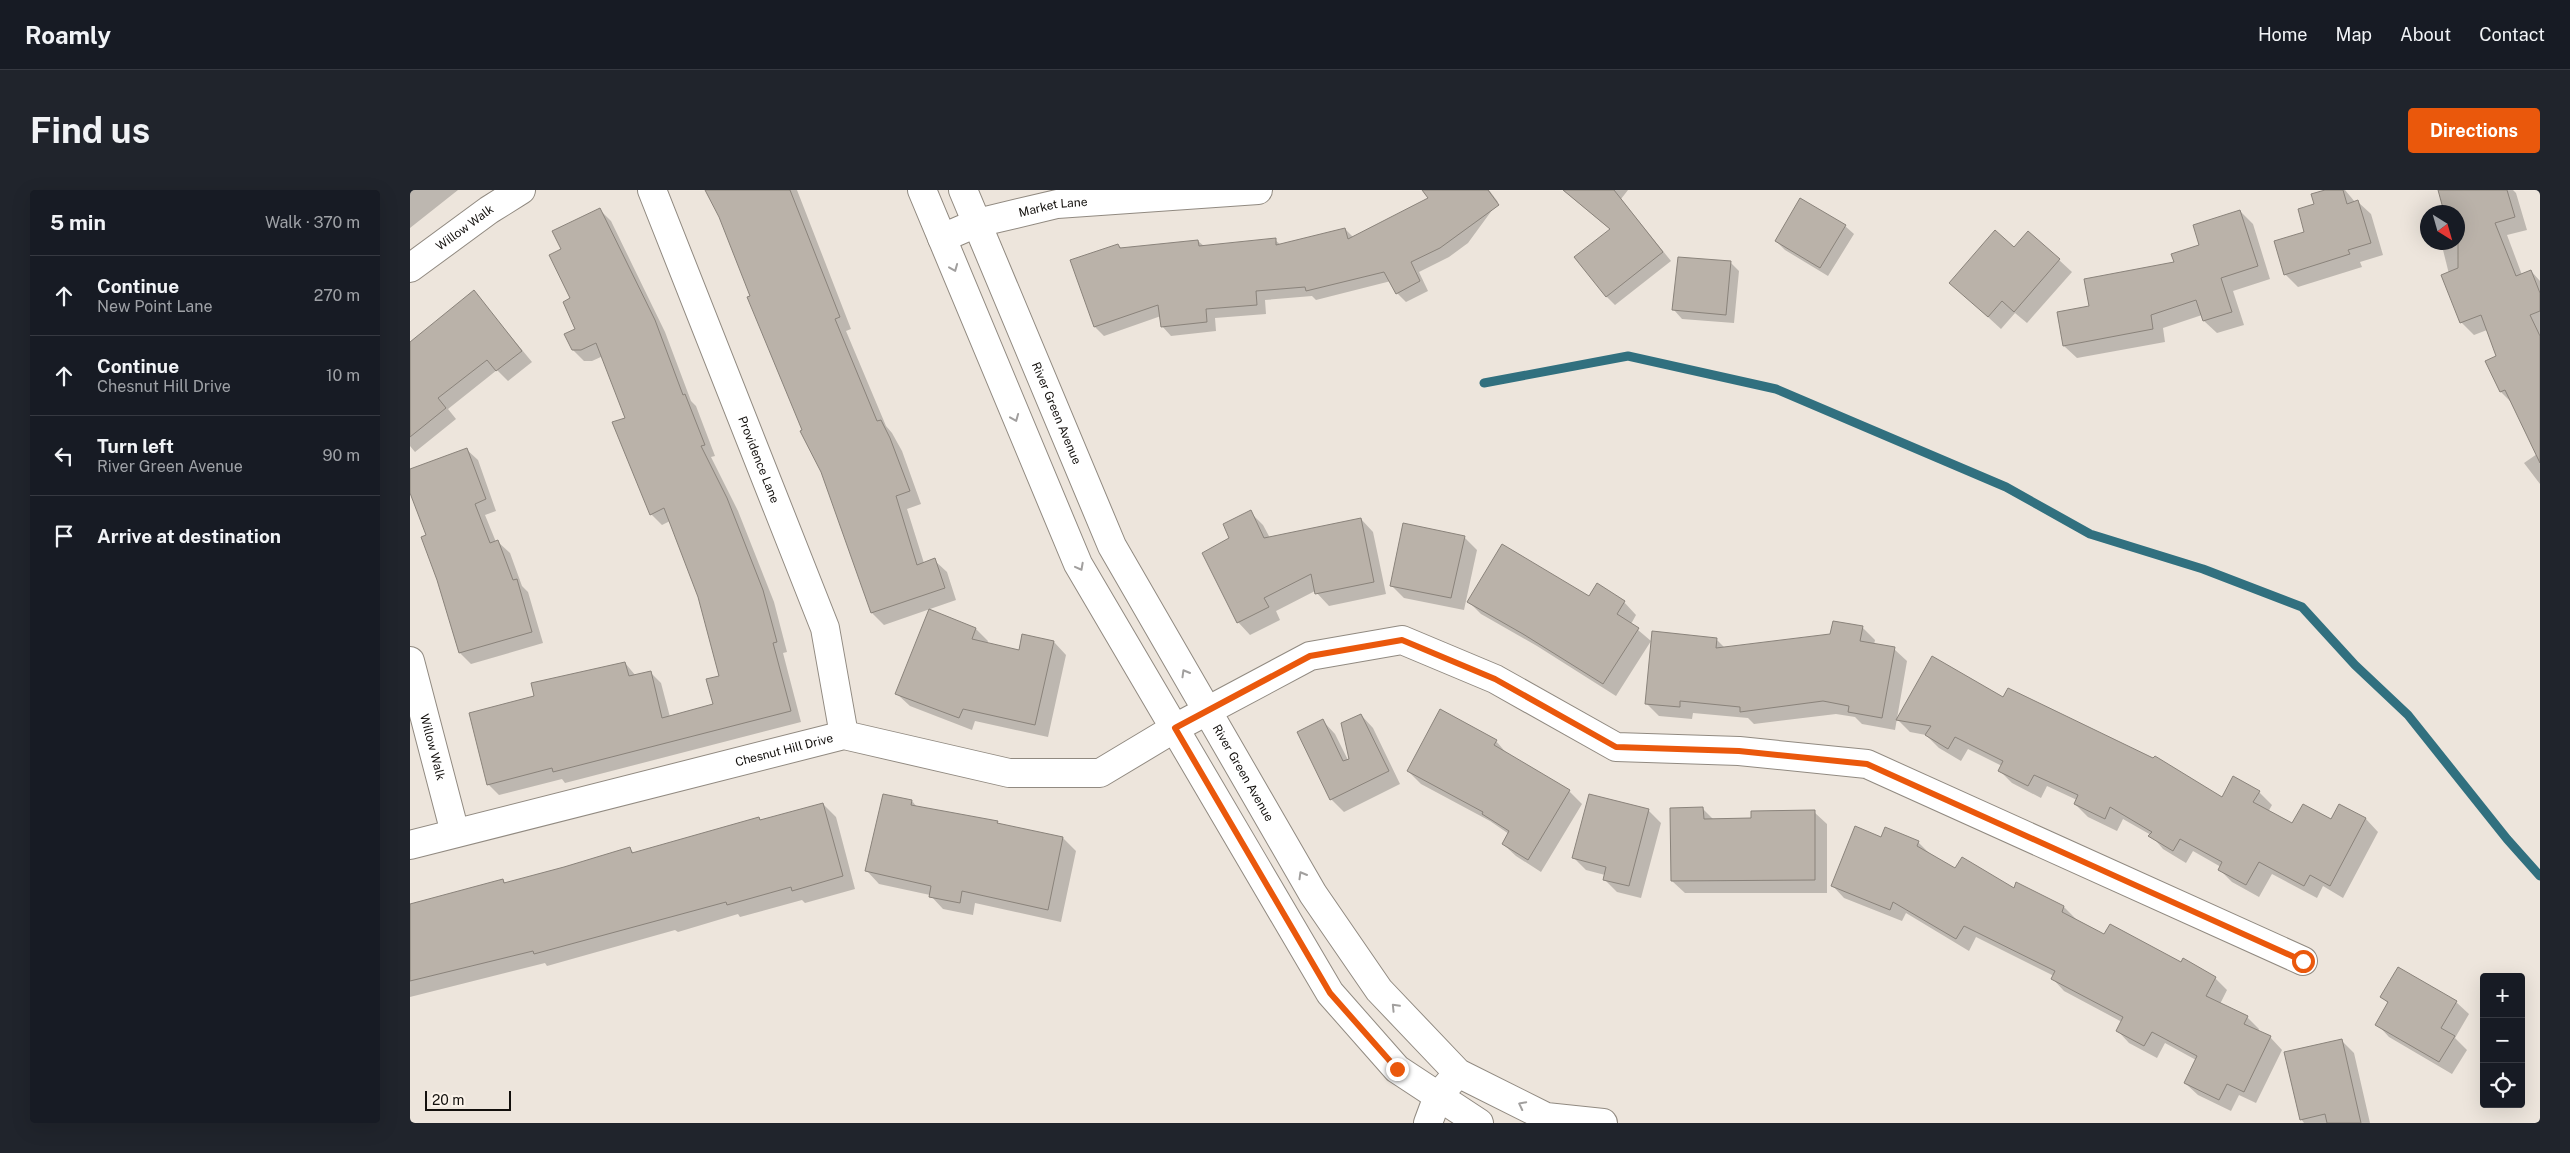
<!DOCTYPE html>
<meta charset="utf-8">
<style>
body{margin:0;font-family:"Public Sans",sans-serif;background:#20242c;color:#f1f3f6}
.controls{position:absolute;right:15px;bottom:15px;display:grid;overflow:hidden;border-radius:5px;box-shadow:0 5px 20px #0002}
.controls button{width:45px;height:45px;display:grid;place-items:center;padding:0;border:0;border-bottom:1px solid #363941;background:#171b24;color:#f1f3f6;font:25px sans-serif}
.compass{position:absolute;left:2010px;top:15px;width:45px;height:45px;border-radius:50%;background:#171b24;box-shadow:0 5px 20px #0002;rotate:143deg}
.scale{position:absolute;left:15px;bottom:12px;width:86px;box-sizing:border-box;padding-left:5px;border:2px solid #13100d;border-top:0;font-size:14px;line-height:18px;white-space:nowrap;color:#13100d;-webkit-text-stroke:4px #faf2e9;paint-order:stroke}
.stop{position:absolute;width:15px;height:15px;margin:-11px;border:4px solid #ea580c;border-radius:50%;background:#fff}
.stop.end{background:#ea580c;border-color:#fff;box-shadow:0 1px 5px #0008}
.list{margin:0;padding:0;list-style:none}
h2{display:flex;justify-content:space-between;align-items:center;height:65px;margin:0;padding:0 20px;font-size:21px}
h2 small{font-size:16px;font-weight:400;color:#9ea1a6}
.list li{display:grid;grid-template-columns:32px 1fr auto;gap:15px;align-items:center;box-sizing:border-box;height:80px;padding:0 20px;border-top:1px solid #363941}
.list b{display:block;font-size:19px;white-space:nowrap}
.list p{margin:0;font-size:16px;white-space:nowrap;color:#9ea1a6}
.list em{font-size:16px;font-style:normal;color:#9ea1a6}
.icon{flex:none;width:28px;height:28px;fill:none;stroke:currentColor;stroke-width:2;stroke-linecap:round;stroke-linejoin:round}
.map{position:relative;flex:none;width:2130px;height:933px;overflow:hidden;border-radius:5px}
header{display:flex;align-items:center;gap:30px;box-sizing:border-box;height:70px;padding:0 25px;background:#171b24;border-bottom:1px solid #363941}
header strong{font-size:24px}
nav{display:flex;gap:28px;margin-inline-start:auto;font-size:18px}
.intro{display:flex;align-items:center;justify-content:space-between;box-sizing:border-box;height:120px;padding:0 30px}
h1{margin:0;font-size:35px}
.button{padding:12px 22px;border-radius:5px;background:#ea580c;color:#fff;font-size:18px;font-weight:700}
main{display:flex;gap:30px;padding:0 30px}
aside{flex:1;background:#171b24;border-radius:5px;box-shadow:0 5px 20px #0002}
.map>svg:first-child{display:block}
.shadow{fill:#0003}
.lines{fill:none;stroke-linecap:round;stroke-linejoin:round}
.stream{stroke:#31707f;stroke-width:9}
.building{fill:#bab2a9;stroke:#8a837b}
.street-casing{stroke:#918a81;stroke-width:30}
.secondary-casing{stroke:#918a81;stroke-width:30}
.street{stroke:#fff;stroke-width:28}
.secondary{stroke:#fff;stroke-width:28}
.oneway{stroke:#a19f9e}
.route{stroke:#ea580c;stroke-width:6}
.labels{text-anchor:middle;dominant-baseline:central;stroke-width:4;stroke-linejoin:round;paint-order:stroke}
.street-label{font-size:12px;fill:#13100d;stroke:#faf2e9}
</style>
<header>
<strong>Roamly</strong>
<nav><a>Home</a><a>Map</a><a>About</a><a>Contact</a></nav>
</header>
<div class="intro"><h1>Find us</h1><a class="button">Directions</a></div>
<main>
<aside>
<h2>5 min<small>Walk · 370 m</small></h2>
<ul class="list">
<li><svg class="icon" aria-label="ahead" viewBox="0 0 24 24"><path d="M12 20V5M6 11l6-6 6 6"/></svg><div><b>Continue</b><p>New Point Lane</p></div><em>270 m</em></li>
<li><svg class="icon" aria-label="ahead" viewBox="0 0 24 24"><path d="M12 20V5M6 11l6-6 6 6"/></svg><div><b>Continue</b><p>Chesnut Hill Drive</p></div><em>10 m</em></li>
<li><svg class="icon" aria-label="left" viewBox="0 0 24 24"><path d="M17 20v-9H6M10 6l-5 5 5 5"/></svg><div><b>Turn left</b><p>River Green Avenue</p></div><em>90 m</em></li>
<li><svg class="icon" aria-label="arrive" viewBox="0 0 24 24"><path d="M6 21V4h12l-3 4 3 4H6"/></svg><div><b>Arrive at destination</b></div></li>
</ul>
</aside>
<div class="map">
<svg width="2130" height="933" viewBox="0 0 2130 933">
<rect width="100%" height="100%" fill="#ede5dc"/>
<path class="shadow" d="M 0,0 L 48,0 L 0,38 Z
M 296,0 L 387,0 L 441,139 L 436,141 L 476,236 L 482,243 L 492,261 L 511,314 L 497,319 L 514,373 L 524,370 L 537,382 L 546,410 L 474,435 L 462,423 L 412,282 L 394,240 L 310,27 Z
M 1019,0 L 1079,0 L 1088,12 L 1058,53 L 1039,67 L 1009,82 L 1018,101 L 996,112 L 987,103 L 981,91 L 906,110 L 902,106 L 855,110 L 856,124 L 805,128 L 806,141 L 761,146 L 752,136 L 751,126 L 694,146 L 685,137 L 708,55 L 712,59 L 788,51 L 794,56 L 865,50 L 871,55 L 935,39 L 943,47 L 1020,8 Z
M 1153,0 L 1218,0 L 1211,9 L 1261,71 L 1205,115 L 1196,106 L 1201,40 Z
M 1919,0 L 1935,0 L 1945,12 L 1948,12 L 1961,24 L 1973,65 L 1950,72 L 1952,77 L 1888,97 L 1875,84 L 1896,43 L 1906,15 Z
M 2029,0 L 2103,0 L 2106,3 L 2117,40 L 2097,45 L 2112,85 L 2121,81 L 2130,91 L 2130,294 L 2114,273 L 2127,264 L 2102,213 L 2091,202 L 2087,167 L 2077,140 L 2064,145 L 2051,132 L 2031,52 L 2048,52 L 2048,22 L 2035,22 Z
M 190,20 L 201,31 L 255,142 L 281,211 L 286,216 L 305,266 L 301,267 L 328,321 L 364,412 L 377,462 L 373,463 L 391,532 L 155,593 L 152,589 L 89,605 L 78,594 L 126,507 L 215,473 L 226,486 L 240,482 L 251,493 L 260,527 L 305,515 L 311,486 L 290,407 L 260,331 L 252,335 L 241,324 L 216,228 L 193,166 L 182,171 L 174,171 L 163,160 L 167,139 L 152,60 Z
M 1830,21 L 1843,34 L 1860,89 L 1823,101 L 1834,135 L 1807,143 L 1794,131 L 1792,125 L 1753,138 L 1755,152 L 1667,168 L 1654,156 L 1680,117 L 1765,73 L 1791,56 Z
M 1435,36 L 1444,44 L 1418,86 L 1375,60 L 1366,51 Z
M 1604,58 L 1649,70 L 1662,82 L 1617,133 L 1605,123 L 1591,139 L 1541,93 Z
M 1320,72 L 1329,81 L 1324,133 L 1272,129 L 1264,120 Z
M 64,102 L 122,172 L 98,191 L 87,180 L 38,219 L 46,229 L 5,262 L 0,256 L 0,159 Z
M 56,259 L 68,270 L 86,321 L 75,325 L 86,352 L 88,352 L 100,363 L 112,396 L 118,402 L 133,453 L 61,474 L 50,463 L 17,346 L 0,299 L 0,280 Z
M 840,322 L 853,335 L 860,348 L 951,329 L 963,342 L 976,404 L 919,416 L 905,401 L 866,421 L 870,430 L 840,445 L 828,432 L 821,349 Z
M 1054,347 L 1067,360 L 1054,420 L 994,408 L 981,395 Z
M 1059,412 L 1214,412 L 1226,425 L 1221,434 L 1241,451 L 1206,506 L 1127,456 L 1071,424 Z
M 1452,437 L 1465,450 L 1464,455 L 1484,459 L 1497,471 L 1485,540 L 1452,534 L 1445,527 L 1426,524 L 1344,534 L 1338,528 L 1283,523 L 1282,529 L 1249,526 L 1236,513 L 1306,449 L 1315,458 L 1422,445 Z
M 566,439 L 578,451 L 577,454 L 610,461 L 644,452 L 656,465 L 638,547 L 565,531 L 562,540 L 500,516 L 487,504 Z
M 1594,509 L 1812,608 L 1849,602 L 1862,615 L 1858,622 L 1883,635 L 1922,631 L 1930,615 L 1956,629 L 1968,642 L 1933,708 L 1913,696 L 1907,708 L 1862,684 L 1849,707 L 1822,692 L 1810,680 L 1811,677 L 1783,661 L 1776,673 L 1753,659 L 1741,645 L 1713,629 L 1707,641 L 1678,627 L 1665,614 L 1667,610 L 1637,596 L 1631,608 L 1602,593 L 1589,580 L 1592,576 L 1558,559 L 1551,571 L 1529,558 L 1516,545 L 1500,542 L 1488,530 Z
M 951,525 L 963,538 L 990,594 L 934,622 L 921,609 L 913,531 L 925,544 L 940,574 Z
M 1086,551 L 1098,565 L 1159,601 L 1172,614 L 1131,682 L 1106,666 L 1093,654 L 1099,644 L 1080,631 L 1011,594 L 998,581 Z
M 502,611 L 507,617 L 587,632 L 590,635 L 653,648 L 666,661 L 651,732 L 565,713 L 563,725 L 533,719 L 520,705 L 469,694 L 457,681 Z
M 413,614 L 426,627 L 445,699 L 395,713 L 392,710 L 330,727 L 328,724 L 268,742 L 265,740 L 137,776 L 135,773 L 0,807 L 0,715 L 93,691 L 96,693 L 220,659 L 225,664 L 348,628 L 351,631 Z
M 1293,619 L 1304,630 L 1342,629 L 1404,622 L 1417,634 L 1417,703 L 1275,703 L 1262,691 Z
M 1238,620 L 1251,633 L 1231,708 L 1207,702 L 1194,689 L 1195,685 L 1176,680 L 1164,668 Z
M 1472,649 L 1508,652 L 1520,664 L 1546,679 L 1604,699 L 1607,694 L 1654,717 L 1666,729 L 1695,746 L 1805,788 L 1817,800 L 1810,814 L 1837,827 L 1849,839 L 1848,842 L 1860,847 L 1872,860 L 1846,913 L 1829,905 L 1821,921 L 1788,905 L 1775,893 L 1786,870 L 1755,853 L 1747,868 L 1719,853 L 1707,840 L 1712,832 L 1654,801 L 1642,788 L 1644,786 L 1566,747 L 1559,761 L 1496,723 L 1492,731 L 1434,708 L 1422,695 Z
M 1972,807 L 2046,812 L 2059,824 L 2045,848 L 2057,860 L 2042,884 L 1979,847 L 1967,834 L 1979,814 Z
M 1931,850 L 1944,863 L 1960,933 L 1894,933 L 1891,929 Z"/>
<g class="lines">
<path class="stream" d="M 1074,193 L 1218,166 L 1366,199 L 1596,297 L 1680,344 L 1793,379 L 1892,417 L 1945,475 L 1998,525 L 2097,649 L 2130,686"/>
</g>
<path class="building" d="M 295,0 L 380,0 L 430,127 L 425,129 L 467,231 L 471,230 L 480,248 L 500,301 L 486,306 L 507,375 L 525,368 L 535,398 L 461,423 L 411,282 L 390,241 L 392,240 L 337,107 L 340,106 L 309,27 Z
M 1012,0 L 1078,0 L 1089,15 L 1030,58 L 1001,72 L 1010,91 L 986,104 L 974,82 L 896,101 L 895,97 L 846,101 L 847,115 L 796,119 L 797,132 L 751,137 L 748,115 L 684,137 L 660,70 L 708,54 L 710,58 L 788,50 L 789,56 L 866,48 L 866,55 L 935,38 L 938,49 L 1018,8 Z
M 1153,0 L 1204,0 L 1253,62 L 1196,107 L 1164,67 L 1200,39 Z
M 1915,0 L 1933,0 L 1937,14 L 1948,10 L 1961,53 L 1938,60 L 1940,64 L 1874,85 L 1864,51 L 1894,42 L 1888,19 L 1904,14 L 1901,4 Z
M 2028,0 L 2097,0 L 2105,27 L 2085,33 L 2106,86 L 2121,80 L 2130,103 L 2130,121 L 2120,125 L 2130,146 L 2130,273 L 2095,200 L 2090,202 L 2075,171 L 2086,166 L 2071,125 L 2050,133 L 2031,85 L 2048,78 L 2048,22 L 2034,22 Z
M 1390,8 L 1436,35 L 1410,78 L 1365,51 Z
M 190,18 L 245,130 L 273,205 L 275,204 L 295,255 L 291,256 L 317,308 L 353,400 L 367,452 L 363,453 L 381,521 L 143,582 L 142,578 L 77,595 L 59,523 L 124,506 L 121,493 L 215,472 L 219,486 L 241,481 L 252,528 L 303,514 L 296,489 L 309,486 L 288,407 L 254,318 L 240,325 L 202,232 L 215,228 L 186,153 L 171,160 L 162,160 L 154,144 L 165,139 L 153,112 L 160,108 L 139,65 L 151,59 L 142,41 Z
M 1830,20 L 1848,76 L 1811,88 L 1822,122 L 1793,131 L 1786,110 L 1741,125 L 1743,139 L 1653,156 L 1647,122 L 1679,116 L 1674,89 L 1764,72 L 1761,64 L 1789,55 L 1783,35 Z
M 1585,40 L 1604,57 L 1618,41 L 1650,69 L 1604,122 L 1592,111 L 1578,127 L 1539,93 Z
M 1268,67 L 1321,71 L 1316,125 L 1262,120 Z
M 64,100 L 112,161 L 86,181 L 77,170 L 28,208 L 36,218 L 0,247 L 0,152 Z
M 57,258 L 76,309 L 65,314 L 80,353 L 88,350 L 103,390 L 107,389 L 122,442 L 49,463 L 27,390 L 11,347 L 16,345 L 0,303 L 0,279 Z
M 841,320 L 854,348 L 951,328 L 964,392 L 905,404 L 901,384 L 854,408 L 859,417 L 827,433 L 792,363 L 819,348 L 813,334 Z
M 993,333 L 1055,346 L 1041,408 L 980,396 Z
M 1092,354 L 1179,406 L 1187,393 L 1215,411 L 1207,424 L 1229,438 L 1193,494 L 1113,444 L 1057,412 Z
M 519,419 L 566,438 L 562,449 L 609,460 L 612,444 L 644,451 L 625,535 L 553,519 L 549,528 L 485,504 Z
M 1423,431 L 1453,436 L 1450,451 L 1485,457 L 1472,528 L 1438,522 L 1439,516 L 1413,511 L 1330,522 L 1330,517 L 1270,511 L 1270,517 L 1235,514 L 1242,441 L 1307,448 L 1306,458 L 1420,444 Z
M 1522,466 L 1593,507 L 1598,498 L 1743,568 L 1745,566 L 1812,607 L 1823,586 L 1850,601 L 1843,612 L 1882,633 L 1893,614 L 1921,629 L 1929,614 L 1956,628 L 1920,696 L 1900,685 L 1894,696 L 1849,672 L 1836,695 L 1808,680 L 1812,672 L 1770,649 L 1763,661 L 1738,646 L 1742,642 L 1700,617 L 1695,629 L 1664,614 L 1668,605 L 1624,585 L 1618,596 L 1588,581 L 1593,571 L 1545,547 L 1538,559 L 1515,545 L 1521,536 L 1486,530 Z
M 1030,519 L 1087,550 L 1084,555 L 1160,600 L 1118,670 L 1092,654 L 1099,641 L 1072,624 L 1073,622 L 997,581 Z
M 951,524 L 979,581 L 920,610 L 887,542 L 913,529 L 933,571 L 939,569 L 931,533 Z
M 473,604 L 502,610 L 501,615 L 588,631 L 587,633 L 653,647 L 638,720 L 552,701 L 550,713 L 519,707 L 521,696 L 455,681 Z
M 1179,604 L 1239,619 L 1219,696 L 1193,690 L 1196,677 L 1162,668 Z
M 413,613 L 433,686 L 382,701 L 381,697 L 317,715 L 316,712 L 124,764 L 123,761 L 0,791 L 0,714 L 93,689 L 94,693 L 154,677 L 220,657 L 222,663 L 349,627 L 350,630 Z
M 1293,617 L 1294,629 L 1341,628 L 1341,621 L 1405,620 L 1405,690 L 1261,691 L 1260,618 Z
M 1445,636 L 1471,647 L 1475,637 L 1509,651 L 1507,656 L 1545,678 L 1552,667 L 1604,698 L 1606,692 L 1654,716 L 1652,722 L 1694,744 L 1700,734 L 1771,772 L 1773,768 L 1806,787 L 1796,806 L 1838,826 L 1834,834 L 1861,846 L 1834,902 L 1817,894 L 1809,910 L 1774,893 L 1787,866 L 1742,842 L 1734,856 L 1706,841 L 1713,827 L 1641,789 L 1645,781 L 1554,736 L 1546,749 L 1483,712 L 1480,720 L 1421,696 Z
M 1988,777 L 2047,811 L 2031,838 L 2045,846 L 2029,872 L 1965,835 L 1978,812 L 1970,807 Z
M 1932,849 L 1951,933 L 1917,933 L 1915,924 L 1890,930 L 1874,862 Z"/>
<g class="lines">
<g class="street-casing">
<g id="street">
<path id="s1" d="M 242,0 L 415,438 L 434,545"/>
<path id="s2" d="M 532,48 L 567,33 L 647,14 L 848,0"/>
<path id="s3" d="M 0,78 L 79,20 L 111,0"/>
<path id="s4" d="M 0,471 L 45,643"/>
<path id="s5" d="M 0,655 L 434,545 L 599,583 L 690,583 L 765,538 L 900,466 L 992,450 L 1085,489 L 1206,557 L 1329,561 L 1457,574 L 1893,771"/>
<path d="M 1018,933 L 1028,906 L 1048,883"/>
</g>
</g>
<g class="secondary-casing">
<g id="secondary">
<path d="M 512,0 L 668,374 L 920,803 L 987,879 L 1069,933"/>
<path id="s6" d="M 553,0 L 702,356 L 903,704 L 969,800 L 1048,883 L 1136,927 L 1193,933"/>
</g>
</g>
<use href="#street" class="street"/>
<use href="#secondary" class="secondary"/>
</g>
<defs><path id="oneway-chevron" d="M-2-3.5L2.5 0L-2 3.5" fill="none" stroke-width="1.6" stroke-linecap="round" stroke-linejoin="round" transform="scale(1.25)"/></defs>
<g class="oneway">
<use href="#oneway-chevron" transform="translate(544 78) rotate(68)"/>
<use href="#oneway-chevron" transform="translate(605 228) rotate(68)"/>
<use href="#oneway-chevron" transform="translate(670 377) rotate(62)"/>
<use href="#oneway-chevron" transform="translate(775 483) rotate(-120)"/>
<use href="#oneway-chevron" transform="translate(892 685) rotate(-120)"/>
<use href="#oneway-chevron" transform="translate(985 817) rotate(-134)"/>
<use href="#oneway-chevron" transform="translate(1112 915) rotate(-153)"/>
</g>
<g class="lines">
<path class="route" d="M 987,879 L 920,803 L 765,538 L 900,466 L 992,450 L 1085,489 L 1206,557 L 1329,561 L 1457,574 L 1893,771"/>
</g>
<g class="labels">
<g class="street-label">
<text stroke="none"><textPath href="#s2" startOffset="116">Market Lane</textPath></text>
<text stroke="none"><textPath href="#s3" startOffset="68">Willow Walk</textPath></text>
<text stroke="none"><textPath href="#s6" startOffset="242">River Green Avenue</textPath></text>
<text stroke="none"><textPath href="#s1" startOffset="290">Providence Lane</textPath></text>
<text stroke="none"><textPath href="#s4" startOffset="89">Willow Walk</textPath></text>
<text stroke="none"><textPath href="#s5" startOffset="386">Chesnut Hill Drive</textPath></text>
<text stroke="none"><textPath href="#s6" startOffset="648">River Green Avenue</textPath></text>
</g>
</g>
</svg>
<div class="controls">
<button>+</button>
<button>−</button>
<button><svg class="icon" aria-label="locate" viewBox="0 0 24 24"><circle cx="12" cy="12" r="6"/><path d="M12 2v4M12 18v4M2 12h4M18 12h4"/></svg></button>
</div>
<svg class="compass" viewBox="-18 -18 36 36"><path d="M0-13l5 13h-10z" fill="#e53935"/><path d="M0 13l5-13h-10z" fill="#9ea1a6"/></svg>
<div class="scale">20 m</div>
<div class="stop" style="left:1893px;top:771px"></div>
<div class="stop end" style="left:987px;top:879px"></div>
</div>
</main>
